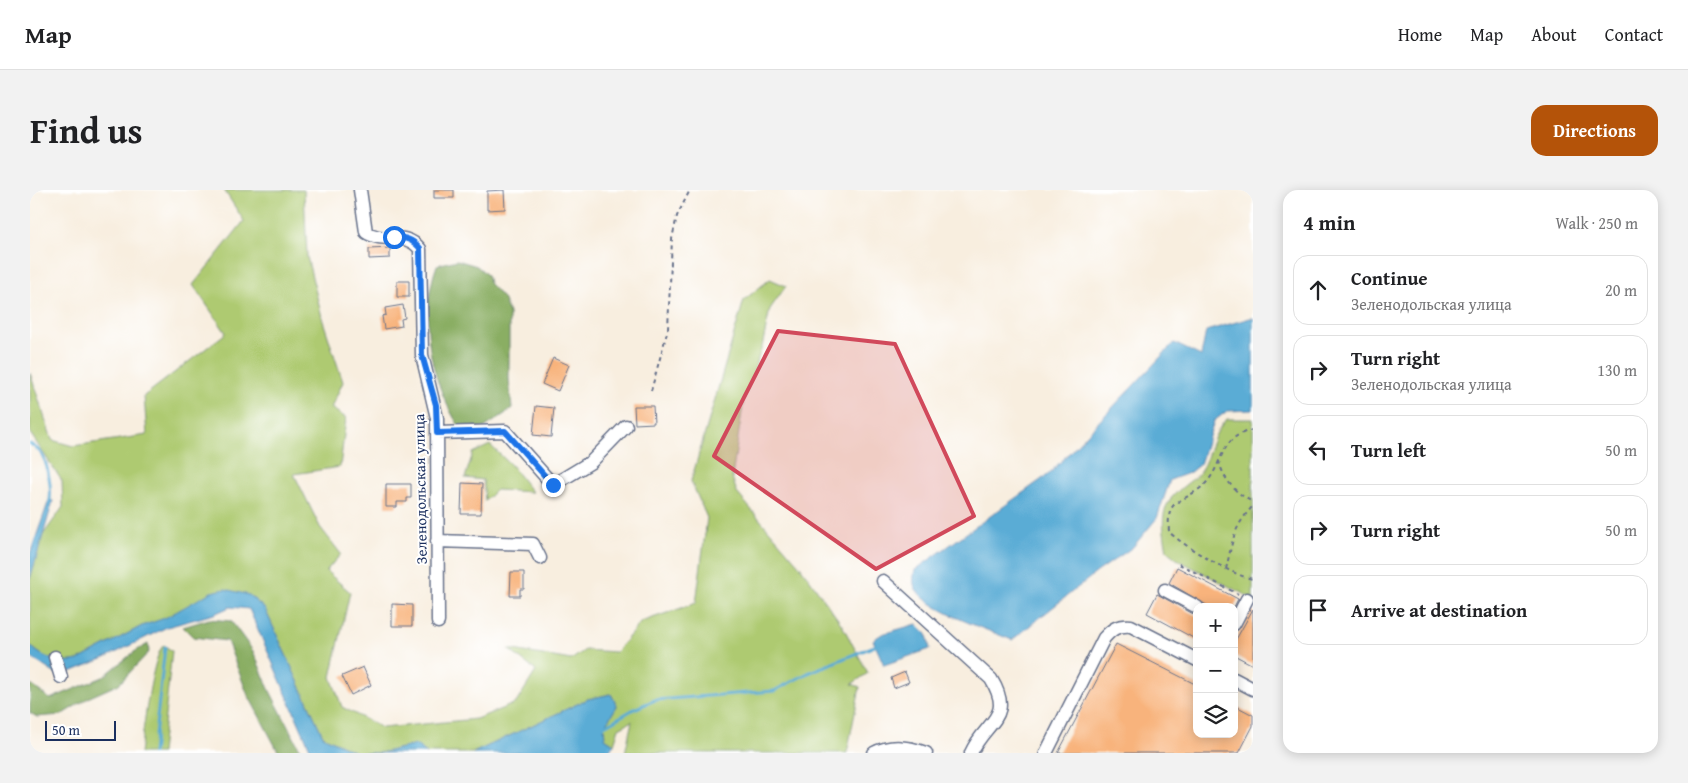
<!DOCTYPE html>
<meta charset="utf-8">
<style>
body{margin:0;font-family:"Gentium Book Plus",serif;background:#f2f2f2;color:#202124}
.controls{position:absolute;right:15px;bottom:15px;display:grid;overflow:hidden;border-radius:10px;box-shadow:0 2px 12px #0003}
.controls button{width:45px;height:45px;display:grid;place-items:center;padding:0;border:0;border-bottom:1px solid #e0e0e0;background:#fff;color:#202124;font:25px sans-serif}
.scale{position:absolute;left:15px;bottom:12px;width:71px;box-sizing:border-box;padding-left:5px;border:2px solid #1b2f5e;border-top:0;font-size:14px;line-height:18px;white-space:nowrap;color:#1b2f5e;-webkit-text-stroke:4px #fff;paint-order:stroke}
.stop{position:absolute;width:15px;height:15px;margin:-11px;border:4px solid #1a73e8;border-radius:50%;background:#fff}
.stop.end{background:#1a73e8;border-color:#fff;box-shadow:0 1px 5px #0008}
.list{margin:0;padding:0;list-style:none}
h2{display:flex;justify-content:space-between;align-items:center;height:65px;margin:0;padding:0 20px;font-size:21px}
h2 small{font-size:16px;font-weight:400;color:#757577}
.list li{display:grid;grid-template-columns:32px 1fr auto;gap:15px;align-items:center;box-sizing:border-box;height:70px;margin:0 10px 10px;padding:0 10px;border:1px solid #e0e0e0;border-radius:15px}
.list b{display:block;font-size:19px;white-space:nowrap}
.list p{margin:0;font-size:16px;white-space:nowrap;color:#757577}
.list em{font-size:16px;font-style:normal;color:#757577}
.icon{flex:none;width:28px;height:28px;fill:none;stroke:currentColor;stroke-width:2;stroke-linecap:round;stroke-linejoin:round}
.map{position:relative;flex:none;width:1223px;height:563px;overflow:hidden;border-radius:15px}
header{display:flex;align-items:center;gap:30px;box-sizing:border-box;height:70px;padding:0 25px;background:#fff;border-bottom:1px solid #e0e0e0}
header strong{font-size:24px}
nav{display:flex;gap:28px;margin-inline-start:auto;font-size:18px}
.intro{display:flex;align-items:center;justify-content:space-between;box-sizing:border-box;height:120px;padding:0 30px}
h1{margin:0;font-size:35px}
.button{padding:12px 22px;border-radius:15px;background:#b45309;color:#fff;font-size:18px;font-weight:700}
main{display:flex;gap:30px;padding:0 30px}
aside{flex:1;background:#fff;border-radius:15px;box-shadow:0 2px 12px #0003}
.map>svg:first-child{display:block}
.green{fill:#aeca71;stroke:#647c68}
.forest{fill:#8aae63;stroke:#526e60}
.water{fill:#5aacd5;stroke:#3a6e9a}
.lines{fill:none;stroke-linecap:round;stroke-linejoin:round}
.stream{stroke:#5aacd5;stroke-width:3}
.building{fill:#f8b37b}
.minor-casing{stroke:#68728b;stroke-width:15}
.path{stroke:#68728b;stroke-width:2;stroke-dasharray:4 4;stroke-linecap:butt}
.minor{stroke:#fff;stroke-width:12}
.route{stroke:#1a73e8;stroke-width:6}
.marked{fill:#d1495b;fill-opacity:0.2;stroke:#d1495b;stroke-width:4;stroke-linejoin:round}
.labels{text-anchor:middle;dominant-baseline:central;stroke-width:4;stroke-linejoin:round;paint-order:stroke}
.street-label{font-size:15px;fill:#1b2f5e;stroke:#fff}
</style>
<header>
<strong>Map</strong>
<nav><a>Home</a><a>Map</a><a>About</a><a>Contact</a></nav>
</header>
<div class="intro"><h1>Find us</h1><a class="button">Directions</a></div>
<main>
<div class="map">
<svg width="1223" height="563" viewBox="0 0 1223 563">
<rect width="100%" height="100%" fill="#fff"/>
<filter id="ink" filterUnits="userSpaceOnUse"><feTurbulence type="fractalNoise" baseFrequency=".02" numOctaves="2"/><feDisplacementMap in="SourceGraphic" scale="10" xChannelSelector="R" yChannelSelector="G"/><feConvolveMatrix kernelMatrix="1 2 1 2 8 2 1 2 1" color-interpolation-filters="sRGB"/></filter>
<filter id="wash" filterUnits="userSpaceOnUse"><feTurbulence type="fractalNoise" baseFrequency=".0096" numOctaves="4" result="noise"/><feDisplacementMap in="SourceGraphic" scale="20" xChannelSelector="R" yChannelSelector="G"/><feGaussianBlur stdDeviation="1.12" result="paint"/><feColorMatrix in="noise" values="0 0 0 0 0 0 0 0 0 0 0 0 0 0 0 0 0 1.4 0 .05"/><feComposite in="paint" operator="in"/></filter>
<g filter="url(#wash)">
<rect width="100%" height="100%" fill="#f8eedf"/>
<path class="green" d="M 194,0 L 274,0 L 277,67 L 293,131 L 313,192 L 301,218 L 316,228 L 310,277 L 264,284 L 290,337 L 311,364 L 296,381 L 320,402 L 301,487 L 312,517 L 352,538 L 446,529 L 486,513 L 506,481 L 478,459 L 541,470 L 555,460 L 586,462 L 611,432 L 666,413 L 677,328 L 661,291 L 714,110 L 740,89 L 756,96 L 740,119 L 732,157 L 714,209 L 702,287 L 707,303 L 770,376 L 812,435 L 838,483 L 822,494 L 830,497 L 817,563 L 595,563 L 602,531 L 589,538 L 584,554 L 575,548 L 574,537 L 587,516 L 581,504 L 558,509 L 443,563 L 397,563 L 385,555 L 350,563 L 327,563 L 293,546 L 235,419 L 219,405 L 112,436 L 48,470 C 31,474 13,469 0,455 L 0,389 L 13,345 L 33,317 L 32,291 L 0,243 L 0,183 L 22,250 L 43,256 L 117,245 L 114,206 L 196,143 L 163,95 L 214,31 Z
M 1197,229 L 1223,229 L 1223,409 L 1148,370 L 1137,361 C 1132,331 1128,316 1154,296 C 1160,291 1168,286 1171,280 C 1181,263 1182,243 1197,229 Z
M 460,255 L 481,275 L 502,302 L 466,300 L 455,311 L 453,290 L 435,288 L 443,263 Z
M 134,455 L 142,461 L 131,563 L 110,563 C 113,544 122,464 134,455 Z"/>
<path class="forest" d="M 427,70 L 447,76 L 457,85 L 459,93 L 473,108 L 479,123 L 479,189 L 482,219 L 454,238 L 429,236 C 399,189 388,128 407,75 Z
M 179,429 L 201,431 L 223,461 L 240,501 L 272,563 L 249,563 L 217,503 L 197,451 L 163,447 L 153,437 Z
M 118,454 L 119,462 L 89,494 L 60,507 L 31,525 L 7,527 L 0,523 L 0,494 L 20,509 L 73,487 L 104,462 Z"/>
<path class="water" d="M 1220,128 L 1223,128 L 1223,220 L 1197,221 L 1184,231 L 1170,274 L 1159,283 L 1140,290 L 1127,328 L 1103,357 L 1067,382 L 982,450 C 958,440 903,422 888,402 C 882,395 883,388 885,380 L 1019,284 L 1144,153 L 1171,166 L 1176,141 Z
M 19,310 L 23,311 L 0,389 L 0,364 Z
M 195,399 L 219,405 L 235,419 L 293,546 L 327,563 L 350,563 L 386,555 L 397,563 L 282,563 L 219,419 L 200,417 L 184,424 L 137,437 L 75,468 L 33,485 L 24,483 L 0,467 L 0,455 C 13,469 31,474 48,470 L 112,436 L 135,428 L 181,402 Z
M 887,434 L 897,444 L 900,459 L 854,475 L 843,450 L 852,444 Z
M 581,504 L 587,516 L 574,537 L 575,548 L 584,554 L 578,563 L 443,563 L 558,509 Z"/>
<g class="lines">
<path class="stream" d="M 0,254 C 3,256 8,259 10,262 C 18,271 23,303 19,314
M 571,538 L 604,519 L 625,510 L 744,501 L 778,483 L 847,455
M 123,563 L 135,457"/>
</g>
<g id="blocks">
<path class="building" d="M 404,0 L 424,0 L 424,8 L 404,8 Z
M 474,0 L 475,19 L 457,20 L 457,1 Z
M 360,58 L 360,68 L 339,69 L 339,59 Z
M 367,91 L 379,91 L 379,107 L 367,107 Z
M 373,115 L 375,128 L 371,129 L 372,136 L 354,139 L 352,126 L 356,125 L 355,118 Z
M 523,168 L 539,175 L 528,201 L 512,194 Z
M 506,216 L 524,218 L 521,247 L 503,245 Z
M 604,216 L 623,216 L 624,233 L 605,234 Z
M 432,293 L 452,294 L 451,324 L 431,324 Z
M 356,294 L 381,294 L 381,308 L 377,308 L 377,312 L 367,312 L 367,317 L 356,317 Z
M 1147,377 L 1208,409 L 1204,417 L 1180,417 L 1139,393 Z
M 481,382 L 494,382 L 494,399 L 490,399 L 490,406 L 480,406 Z
M 1127,404 L 1167,426 L 1167,450 L 1117,423 Z
M 362,414 L 382,415 L 382,436 L 362,436 Z
M 1223,419 L 1223,475 L 1204,465 L 1204,453 Z
M 1086,454 L 1167,495 L 1167,544 L 1204,544 L 1204,515 L 1223,525 L 1223,536 L 1209,563 L 1028,563 Z
M 333,477 L 341,495 L 321,505 L 312,486 Z
M 875,482 L 879,492 L 864,498 L 861,488 Z"/>
</g>
</g>
<g filter="url(#ink)">
<use href="#blocks" fill-opacity="0" stroke="#68728b" stroke-width="1"/>
<g class="lines">
<g class="minor-casing">
<path id="minor" d="M 330,0 L 336,42 C 353,54 375,40 390,59 L 392,165 L 407,228 L 408,432
M 407,243 L 475,241 L 523,295 L 561,272 L 596,236
M 407,351 L 503,354 L 510,368
M 853,391 L 961,489 C 985,528 955,531 941,563
M 1135,400 L 1167,417
M 1204,434 L 1217,409
M 25,467 L 31,487
M 1204,489 L 1223,499
M 844,563 C 860,554 880,557 896,563
M 1016,563 L 1074,448 C 1082,439 1087,435 1101,436 L 1167,470"/>
</g>
<path class="path" d="M 621,201 L 638,139 L 642,49 L 647,26 L 660,0
M 1223,240 C 1203,244 1197,253 1189,271 C 1193,289 1206,304 1223,312
M 1189,271 C 1184,283 1178,294 1166,301 C 1145,316 1137,310 1139,342 C 1154,356 1203,386 1223,389
M 1149,374 L 1208,404
M 1196,379 C 1203,351 1202,339 1223,316"/>
<use href="#minor" class="minor"/>
</g>
</g>
<g class="lines" filter="url(#ink)">
<path class="route" d="M 364,47 C 376,48 382,49 390,58 L 392,165 L 406,215 L 407,243 L 475,241 L 523,295"/>
</g>
<path class="marked" d="M 748,141 L 865,154 L 944,326 L 846,379 L 684,266 Z"/>
<g class="labels">
<g class="street-label">
<text transform="translate(390 299) rotate(-91)">Зеленодольская улица</text>
</g>
</g>
</svg>
<div class="controls">
<button>+</button>
<button>−</button>
<button><svg class="icon" aria-label="layers" viewBox="0 0 24 24"><path d="M12 4l9 5-9 5-9-5zM3 14l9 5 9-5"/></svg></button>
</div>
<div class="scale">50 m</div>
<div class="stop" style="left:364px;top:47px"></div>
<div class="stop end" style="left:523px;top:295px"></div>
</div>
<aside>
<h2>4 min<small>Walk · 250 m</small></h2>
<ul class="list">
<li><svg class="icon" aria-label="ahead" viewBox="0 0 24 24"><path d="M12 20V5M6 11l6-6 6 6"/></svg><div><b>Continue</b><p>Зеленодольская улица</p></div><em>20 m</em></li>
<li><svg class="icon" aria-label="right" viewBox="0 0 24 24"><path d="M7 20v-9h11M14 6l5 5-5 5"/></svg><div><b>Turn right</b><p>Зеленодольская улица</p></div><em>130 m</em></li>
<li><svg class="icon" aria-label="left" viewBox="0 0 24 24"><path d="M17 20v-9H6M10 6l-5 5 5 5"/></svg><div><b>Turn left</b></div><em>50 m</em></li>
<li><svg class="icon" aria-label="right" viewBox="0 0 24 24"><path d="M7 20v-9h11M14 6l5 5-5 5"/></svg><div><b>Turn right</b></div><em>50 m</em></li>
<li><svg class="icon" aria-label="arrive" viewBox="0 0 24 24"><path d="M6 21V4h12l-3 4 3 4H6"/></svg><div><b>Arrive at destination</b></div></li>
</ul>
</aside>
</main>
